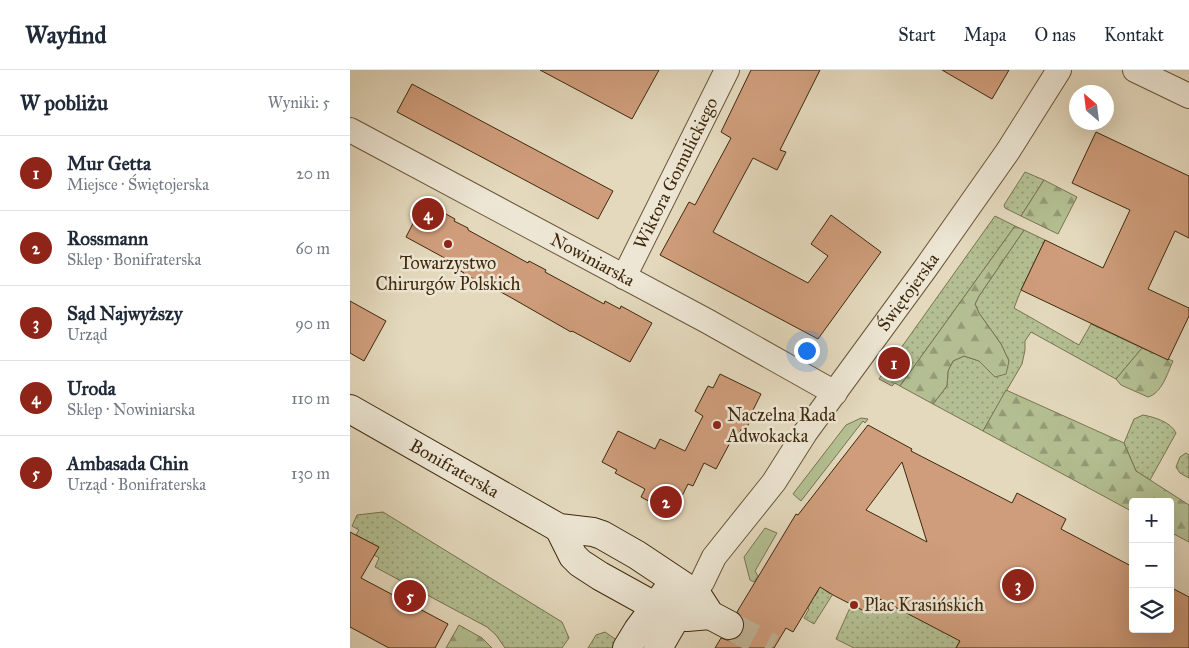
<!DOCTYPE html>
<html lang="pl">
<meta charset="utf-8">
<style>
body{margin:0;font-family:"IM FELL Great Primer",serif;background:#f2f2f3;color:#1f2937}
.controls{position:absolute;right:15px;bottom:15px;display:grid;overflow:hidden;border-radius:5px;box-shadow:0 5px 20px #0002}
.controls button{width:45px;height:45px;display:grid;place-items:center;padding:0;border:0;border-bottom:1px solid #e0e1e3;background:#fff;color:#1f2937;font:25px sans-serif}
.compass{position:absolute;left:719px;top:15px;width:45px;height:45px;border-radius:50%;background:#fff;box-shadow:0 5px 20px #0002;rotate:332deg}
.you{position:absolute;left:456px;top:280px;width:18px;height:18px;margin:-12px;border:4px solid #fff;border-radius:50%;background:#1a73e8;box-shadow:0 0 0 8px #1a73e833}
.badge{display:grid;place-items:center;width:32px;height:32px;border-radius:50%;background:#8f2418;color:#fff;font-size:16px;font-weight:700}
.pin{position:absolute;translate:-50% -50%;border:2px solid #fff;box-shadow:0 1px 5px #0006}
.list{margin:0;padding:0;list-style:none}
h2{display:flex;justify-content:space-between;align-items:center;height:65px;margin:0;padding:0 20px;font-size:21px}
h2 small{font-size:16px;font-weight:400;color:#747a83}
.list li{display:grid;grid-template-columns:32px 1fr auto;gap:15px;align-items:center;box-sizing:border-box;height:75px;padding:0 20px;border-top:1px solid #e0e1e3}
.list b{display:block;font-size:19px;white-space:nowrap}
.list p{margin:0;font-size:16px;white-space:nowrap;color:#747a83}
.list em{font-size:16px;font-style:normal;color:#747a83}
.icon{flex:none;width:28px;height:28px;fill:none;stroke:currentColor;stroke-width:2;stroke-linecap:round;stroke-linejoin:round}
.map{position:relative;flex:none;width:839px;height:578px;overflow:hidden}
header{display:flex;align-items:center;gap:30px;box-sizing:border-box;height:70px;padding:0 25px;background:#fff;border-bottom:1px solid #e0e1e3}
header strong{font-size:24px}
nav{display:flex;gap:28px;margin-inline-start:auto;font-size:18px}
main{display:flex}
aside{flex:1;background:#fff}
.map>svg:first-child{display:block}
.grass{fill:url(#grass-dots);stroke:#797450}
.forest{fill:url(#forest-firs);stroke:#797450}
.garden{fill:#b3bf92;stroke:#797450}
.building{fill:#cf9d7b;stroke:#3f290d;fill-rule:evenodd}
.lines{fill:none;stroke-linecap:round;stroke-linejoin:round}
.secondary-tunnel{stroke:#c3b69a;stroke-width:28;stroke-dasharray:28 14;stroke-linecap:butt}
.street-casing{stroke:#685539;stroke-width:26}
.secondary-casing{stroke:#3f290d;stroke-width:30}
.street{stroke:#ede6d4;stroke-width:24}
.secondary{stroke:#ede6d4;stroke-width:28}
.poi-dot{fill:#8f2418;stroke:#ede6d4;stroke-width:2}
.labels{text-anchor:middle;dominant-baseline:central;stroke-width:5;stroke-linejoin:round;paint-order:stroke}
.street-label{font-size:18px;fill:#3f290d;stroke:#ede6d4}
.poi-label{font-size:18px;fill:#3f290d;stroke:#ede6d4;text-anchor:start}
</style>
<header>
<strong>Wayfind</strong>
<nav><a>Start</a><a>Mapa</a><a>O nas</a><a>Kontakt</a></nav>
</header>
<main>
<aside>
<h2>W pobliżu<small>Wyniki: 5</small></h2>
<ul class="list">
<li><span class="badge">1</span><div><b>Mur Getta</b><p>Miejsce · Świętojerska</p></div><em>20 m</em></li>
<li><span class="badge">2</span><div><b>Rossmann</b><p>Sklep · Bonifraterska</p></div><em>60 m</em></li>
<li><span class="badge">3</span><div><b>Sąd Najwyższy</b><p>Urząd</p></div><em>90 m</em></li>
<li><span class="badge">4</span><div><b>Uroda</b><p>Sklep · Nowiniarska</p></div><em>110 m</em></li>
<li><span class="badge">5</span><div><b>Ambasada Chin</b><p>Urząd · Bonifraterska</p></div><em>130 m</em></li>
</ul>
</aside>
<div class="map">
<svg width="839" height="578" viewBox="0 0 839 578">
<defs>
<pattern id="grass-dots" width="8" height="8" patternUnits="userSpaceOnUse" patternTransform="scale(1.25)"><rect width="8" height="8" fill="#b3bf92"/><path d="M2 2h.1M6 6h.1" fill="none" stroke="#939b76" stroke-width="1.8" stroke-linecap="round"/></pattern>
<pattern id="forest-firs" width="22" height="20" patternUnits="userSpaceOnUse" patternTransform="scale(1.25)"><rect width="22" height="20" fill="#b3bf92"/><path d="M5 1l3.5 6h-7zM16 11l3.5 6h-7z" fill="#939b76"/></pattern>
</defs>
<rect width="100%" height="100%" fill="#e4d9bd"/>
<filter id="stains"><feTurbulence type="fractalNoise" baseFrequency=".004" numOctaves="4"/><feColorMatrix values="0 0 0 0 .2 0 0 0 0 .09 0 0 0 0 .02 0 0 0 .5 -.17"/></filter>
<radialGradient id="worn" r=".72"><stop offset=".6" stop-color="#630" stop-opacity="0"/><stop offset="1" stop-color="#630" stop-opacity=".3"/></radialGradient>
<path class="grass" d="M 675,102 L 694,110 L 671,146 L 655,138 L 654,135 Z
M 645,146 L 665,156 L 550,316 L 545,313 L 542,316 L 529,309 L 538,295 L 545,300 L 553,291 L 546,285 Z
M 674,160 L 695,170 L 671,220 L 664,238 L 729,275 L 741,254 L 792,278 L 766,309 L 681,262 L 675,271 L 675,280 L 672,294 L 633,361 L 583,334 L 597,316 L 598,301 L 603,291 L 614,286 L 629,291 L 645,307 L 659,291 L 651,274 L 629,243 L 625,234 L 629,226 Z
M 793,345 C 804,347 821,352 826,363 L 800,410 L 786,401 L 774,373 L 784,349 Z
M 836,383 L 839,385 L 839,408 L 830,403 L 826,397 L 830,387 Z
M 33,442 L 212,552 L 219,568 L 212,578 L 155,578 L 146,565 L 137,557 L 25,497 L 29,488 L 24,485 L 28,477 L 6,465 L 9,460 L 2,456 L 7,445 Z
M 496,503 L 464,554 L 454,548 L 459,539 L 451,534 L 458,537 L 461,532 L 461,523 L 465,526 L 468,521 L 465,510 L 471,517 L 480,524 Z
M 512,511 L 504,535 L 514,541 L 525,518 L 613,564 L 606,578 L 504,578 L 486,569 Z
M 255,562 L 268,571 L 264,578 L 238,578 L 246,565 Z"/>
<path class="forest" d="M 694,110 L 727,127 L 708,164 L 671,146 Z
M 665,156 L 674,160 L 629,226 L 625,234 L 629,243 L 651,274 L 659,291 L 656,304 L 645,307 L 629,291 L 614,286 L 603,291 L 598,301 L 597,316 L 583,334 L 550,316 Z
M 792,278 L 823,291 C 817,304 812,323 798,327 L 771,315 L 766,309 Z
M 656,320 L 774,373 L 786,401 L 839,435 L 839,472 L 820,462 L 820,432 L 783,432 L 783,442 L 633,361 Z
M 109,555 L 132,568 L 142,578 L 96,578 Z"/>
<path class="garden" d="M 511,348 L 518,349 L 515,353 L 513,351 L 451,431 L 443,424 L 496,355 Z
M 415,458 L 427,463 L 405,501 L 408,506 L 404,512 L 400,510 L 394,487 Z"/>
<path class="building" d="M 190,0 L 309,0 L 282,49 Z
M 401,0 L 470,0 L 430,80 L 436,82 L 427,100 L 403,88 L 363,162 L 458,213 L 478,186 L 461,174 L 481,145 L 531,182 L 468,269 L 310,185 L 339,132 L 345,135 L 381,68 L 371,62 Z
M 592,0 L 659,0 L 642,29 Z
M 62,14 L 263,121 L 248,149 L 47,42 Z
M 746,62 L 839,106 L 839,168 L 825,161 L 798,219 L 839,238 L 839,246 L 818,290 L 671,220 L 695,170 L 753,198 L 780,140 L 722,113 Z
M 74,132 L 105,149 L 104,151 L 118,158 L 118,160 L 178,193 L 179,191 L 196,200 L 195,202 L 254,234 L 255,231 L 270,239 L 271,236 L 302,253 L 280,292 L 222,261 L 221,262 L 160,227 L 147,220 L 146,221 L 113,203 L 114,203 L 100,195 L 102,192 L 56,167 Z
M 0,231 L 36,251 L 14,291 L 0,283 Z
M 370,304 L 411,324 L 403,340 L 405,341 L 397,357 L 393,356 L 385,371 L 382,369 L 366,399 L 354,393 L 343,416 L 338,414 L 323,444 L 291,427 L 295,419 L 265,403 L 267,400 L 252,392 L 268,361 L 305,379 L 310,369 L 335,381 L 353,346 L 345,341 L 358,316 L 363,318 Z
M 518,355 L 562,379 L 561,381 L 662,433 L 667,423 L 716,449 L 711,459 L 783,497 L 783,559 L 820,559 L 820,517 L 839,527 L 839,578 L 606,578 L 610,571 L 522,525 L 514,541 L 483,525 L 470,517 L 443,562 L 436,558 L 424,578 L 365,578 L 371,568 L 380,571 L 387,568 L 393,563 L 395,554 L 392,547 L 387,542 L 446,444 L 448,445 ZM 552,392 L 577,472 L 516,440 Z
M 0,462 L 29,477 L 11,508 L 98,554 L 85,578 L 39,578 L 0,557 Z"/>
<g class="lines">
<path class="secondary-tunnel" d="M 379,555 L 422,578"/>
<g class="street-casing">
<g id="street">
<path d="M 785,0 L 839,26"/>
<path id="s1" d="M 0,60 L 357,251 L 485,323"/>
<path id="s2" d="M 274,207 L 377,0"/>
<path id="s3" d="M 344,523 L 352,512 L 364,487 L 424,412 L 455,363 L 575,199 L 658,81 L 709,0"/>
</g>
</g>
<g class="secondary-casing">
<g id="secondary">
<path id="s4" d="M 0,339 L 209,458 L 243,462 L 252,465 L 287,485 L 344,523 L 349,528 L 360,545 L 379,555"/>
<path d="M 209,458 L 223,486 L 230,493 L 250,506 L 297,532 L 327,546 L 337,547 L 360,545"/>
<path d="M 277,578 L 288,560 L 317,521"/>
<path d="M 308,578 L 323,552 L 338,531"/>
</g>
</g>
<use href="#street" class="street"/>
<use href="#secondary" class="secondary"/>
</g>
<g class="poi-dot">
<circle cx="98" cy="174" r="5"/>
<circle cx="367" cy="355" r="5"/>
<circle cx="504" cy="535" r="5"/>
</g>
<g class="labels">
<g class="street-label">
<text stroke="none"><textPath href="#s2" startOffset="116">Wiktora Gomulickiego</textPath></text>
<text stroke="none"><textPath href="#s1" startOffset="275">Nowiniarska</textPath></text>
<text stroke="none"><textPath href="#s3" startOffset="370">Świętojerska</textPath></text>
<text stroke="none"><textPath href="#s4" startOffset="120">Bonifraterska</textPath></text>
</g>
<g class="poi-label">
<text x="98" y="193" text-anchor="middle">Towarzystwo<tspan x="98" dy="21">Chirurgów Polskich</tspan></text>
<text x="377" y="345">Naczelna Rada<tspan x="377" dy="21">Adwokacka</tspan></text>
<text x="514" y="535">Plac Krasińskich</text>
</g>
</g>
<rect width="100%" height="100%" filter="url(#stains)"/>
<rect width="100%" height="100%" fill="url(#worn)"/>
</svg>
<div class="controls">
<button>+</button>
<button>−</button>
<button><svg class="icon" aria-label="layers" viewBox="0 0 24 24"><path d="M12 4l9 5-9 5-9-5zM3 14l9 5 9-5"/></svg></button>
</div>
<svg class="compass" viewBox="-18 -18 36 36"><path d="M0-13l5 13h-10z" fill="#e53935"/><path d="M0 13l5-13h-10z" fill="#747a83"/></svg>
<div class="you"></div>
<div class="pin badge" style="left:544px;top:293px">1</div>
<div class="pin badge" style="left:316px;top:432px">2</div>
<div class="pin badge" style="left:668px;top:515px">3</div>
<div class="pin badge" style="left:78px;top:144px">4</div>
<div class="pin badge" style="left:60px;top:526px">5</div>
</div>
</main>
